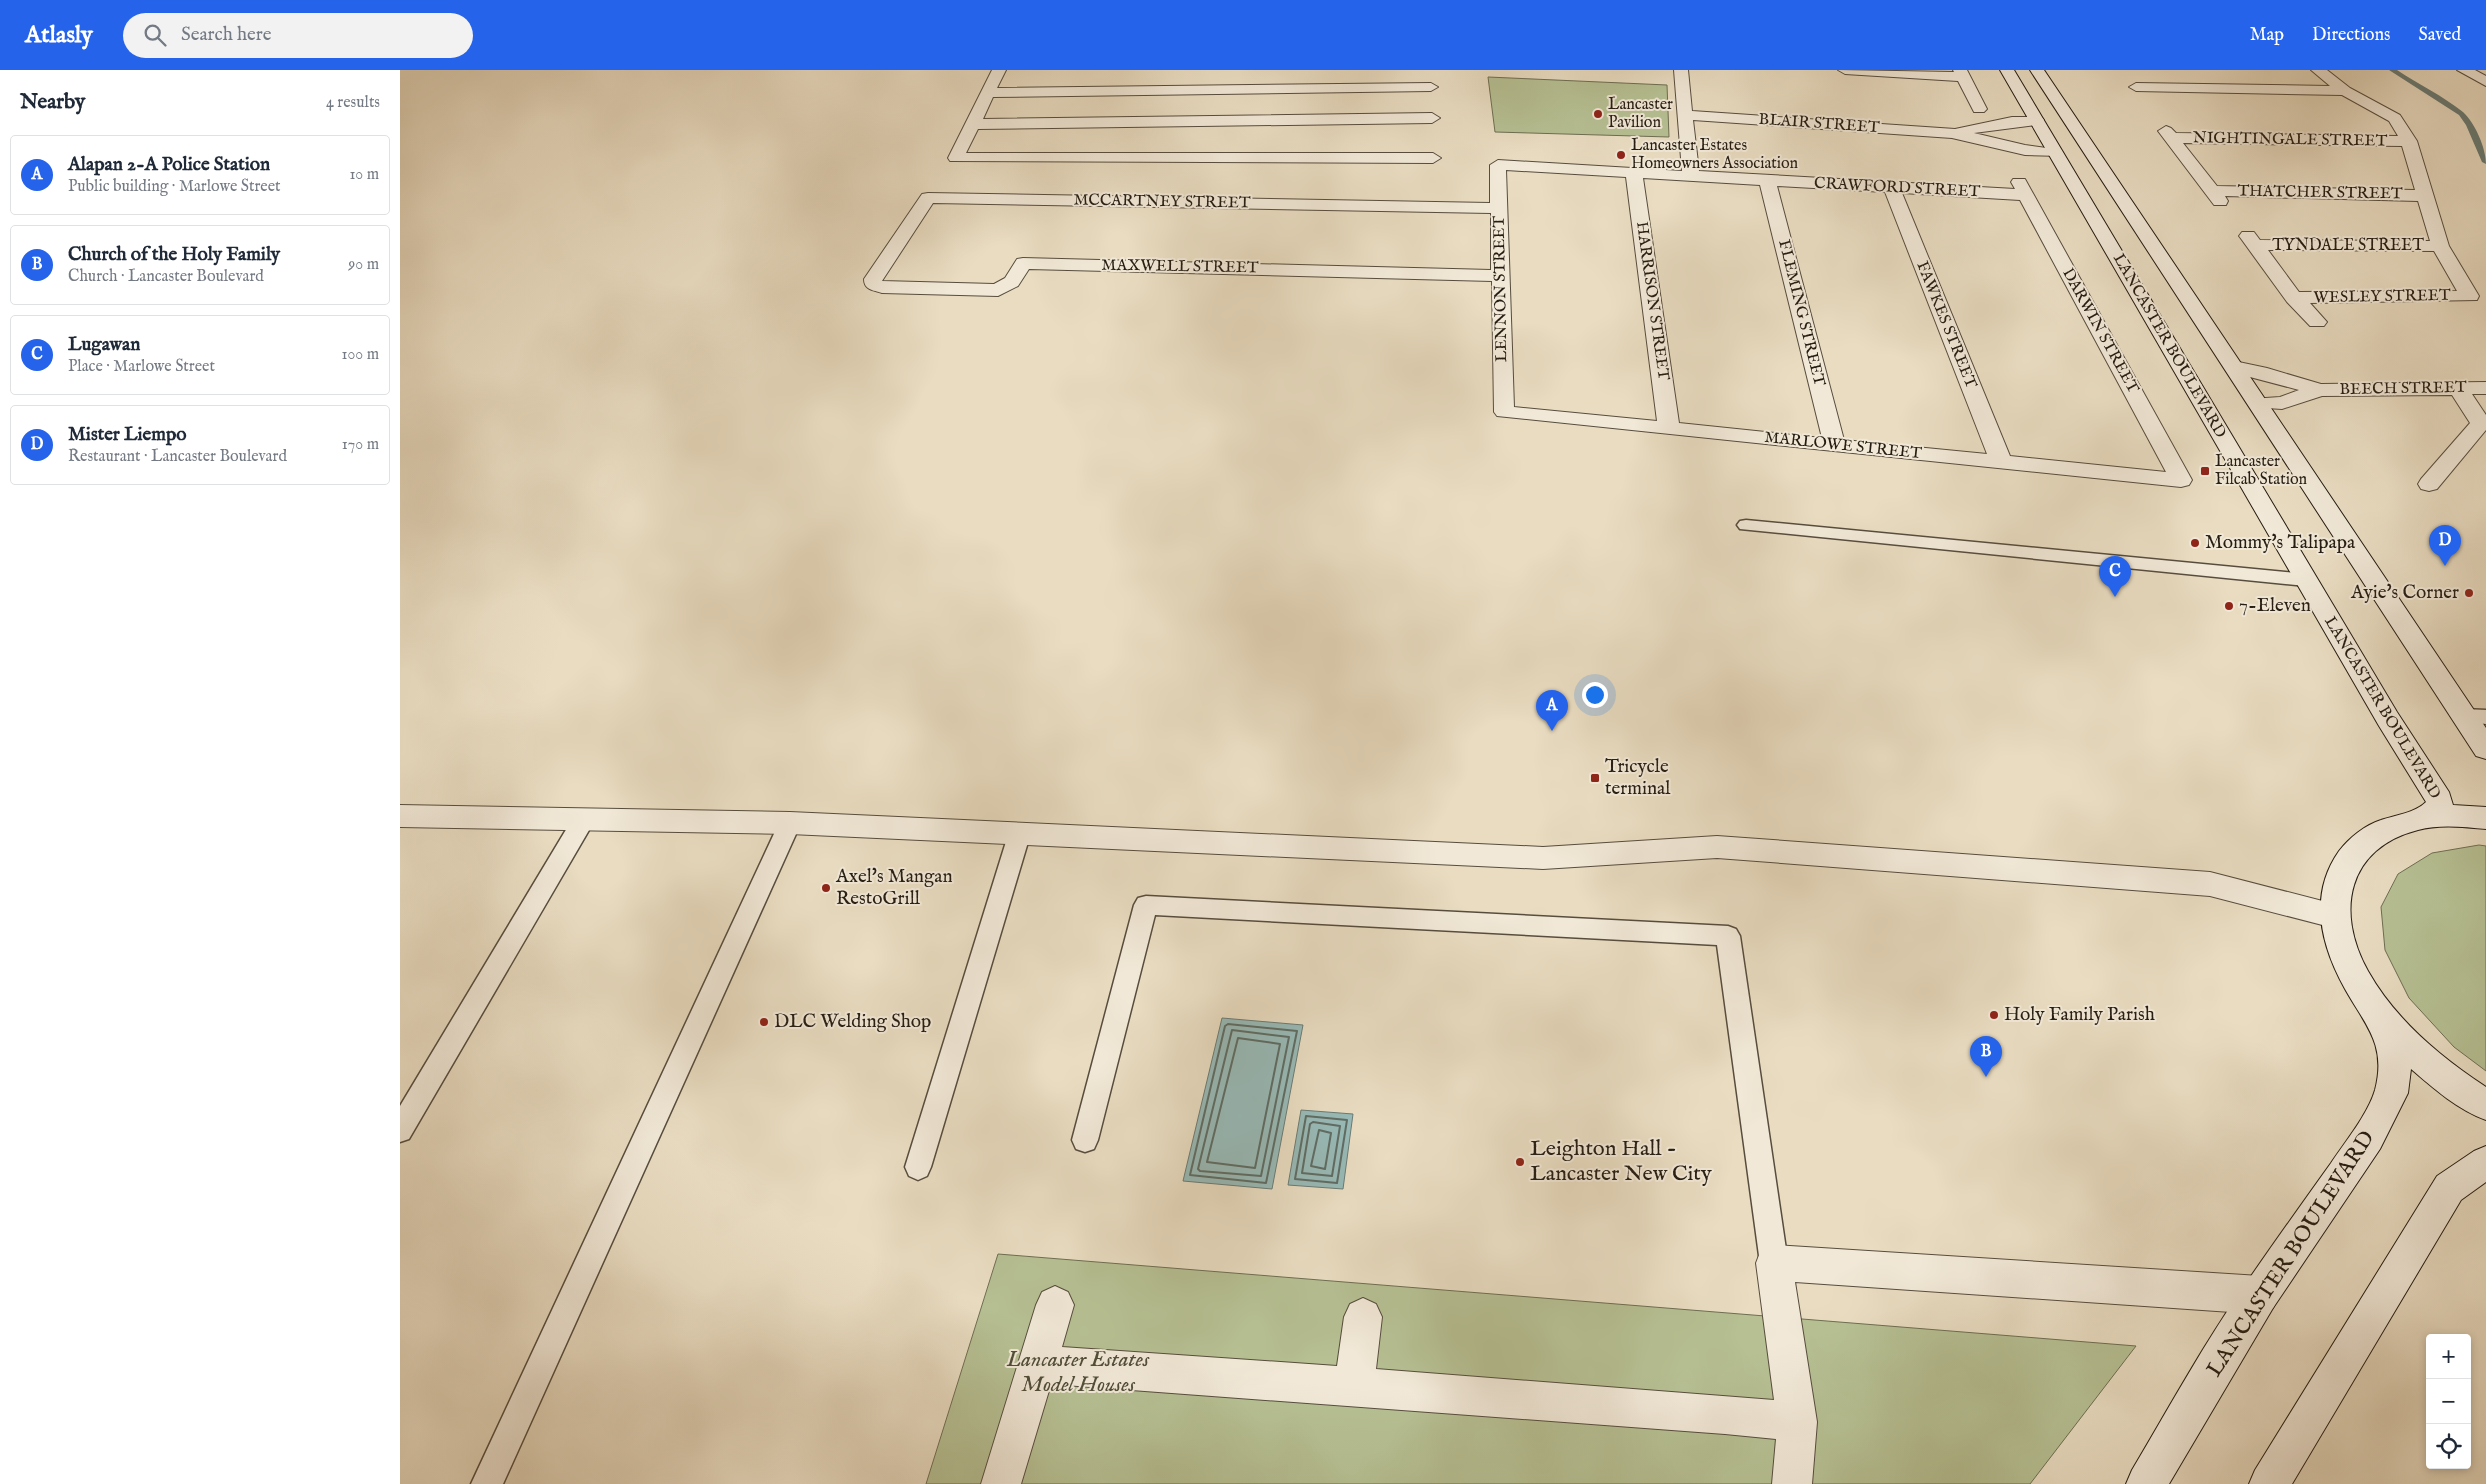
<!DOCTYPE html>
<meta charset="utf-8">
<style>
body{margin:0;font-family:"IM FELL English",serif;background:#f2f2f3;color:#1f2937}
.controls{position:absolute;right:15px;bottom:15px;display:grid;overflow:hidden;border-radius:5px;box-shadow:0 2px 8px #0003}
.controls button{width:45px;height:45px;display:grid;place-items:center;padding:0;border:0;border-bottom:1px solid #e0e1e3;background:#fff;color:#1f2937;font:25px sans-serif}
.you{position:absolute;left:1194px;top:624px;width:18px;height:18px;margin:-12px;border:4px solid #fff;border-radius:50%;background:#1a73e8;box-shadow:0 0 0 8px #1a73e833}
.badge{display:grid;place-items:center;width:32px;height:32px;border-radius:50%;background:#2563eb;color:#fff;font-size:16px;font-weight:700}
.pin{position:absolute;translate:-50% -41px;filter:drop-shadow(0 1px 2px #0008)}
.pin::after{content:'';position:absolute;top:26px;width:18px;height:15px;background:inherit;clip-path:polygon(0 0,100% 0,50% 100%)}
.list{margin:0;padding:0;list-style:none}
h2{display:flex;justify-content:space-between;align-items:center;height:65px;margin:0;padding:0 20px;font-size:21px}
h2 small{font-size:16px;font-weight:400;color:#747a83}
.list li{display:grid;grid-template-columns:32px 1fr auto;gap:15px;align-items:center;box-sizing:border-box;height:80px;margin:0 10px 10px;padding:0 10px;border:1px solid #e0e1e3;border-radius:5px}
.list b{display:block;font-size:19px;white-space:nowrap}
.list p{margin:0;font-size:16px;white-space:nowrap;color:#747a83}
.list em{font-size:16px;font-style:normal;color:#747a83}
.icon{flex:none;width:28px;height:28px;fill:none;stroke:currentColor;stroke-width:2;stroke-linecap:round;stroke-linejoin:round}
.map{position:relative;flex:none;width:2086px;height:1414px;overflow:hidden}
header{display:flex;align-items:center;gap:30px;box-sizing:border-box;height:70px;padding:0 25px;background:#2563eb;color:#fff}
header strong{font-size:24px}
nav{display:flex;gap:28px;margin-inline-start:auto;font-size:18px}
.search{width:350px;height:45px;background:#f2f2f3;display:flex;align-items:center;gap:12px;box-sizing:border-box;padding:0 18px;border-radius:28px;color:#747a83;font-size:19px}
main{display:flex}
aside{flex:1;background:#fff}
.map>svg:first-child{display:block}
.green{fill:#b6c093;stroke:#6e6e52}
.water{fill:#98bab7;stroke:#6a7b75}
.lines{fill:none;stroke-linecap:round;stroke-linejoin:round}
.shore{stroke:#5f6c64;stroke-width:2}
.stream{fill:#6a7b75;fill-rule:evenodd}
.service-casing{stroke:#574d3e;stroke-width:3}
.minor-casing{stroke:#574d3e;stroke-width:2}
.tertiary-casing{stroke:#574d3e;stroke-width:2}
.secondary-casing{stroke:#261d12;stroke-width:2}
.service{fill:#f1e8d7;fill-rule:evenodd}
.minor{fill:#f1e8d7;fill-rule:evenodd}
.tertiary{fill:#f1e8d7;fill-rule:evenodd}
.secondary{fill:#f1e8d7;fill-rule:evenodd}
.poi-dot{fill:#8f2418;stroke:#f1e8d7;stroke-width:2}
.labels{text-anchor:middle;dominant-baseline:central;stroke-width:4;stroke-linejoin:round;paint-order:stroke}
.far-poi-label{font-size:16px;fill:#261d12;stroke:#f1e8d7;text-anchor:start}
.far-street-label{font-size:16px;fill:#261d12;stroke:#f1e8d7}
.poi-label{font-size:19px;fill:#261d12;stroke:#f1e8d7;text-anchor:start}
.near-poi-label{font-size:22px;fill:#261d12;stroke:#f1e8d7;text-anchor:start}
.near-street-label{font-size:22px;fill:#261d12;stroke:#f1e8d7}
.near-park-label{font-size:22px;font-style:italic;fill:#514e39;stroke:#f1e8d7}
</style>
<header>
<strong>Atlasly</strong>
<div class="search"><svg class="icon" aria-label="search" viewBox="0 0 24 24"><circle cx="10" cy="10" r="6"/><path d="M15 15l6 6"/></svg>Search here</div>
<nav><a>Map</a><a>Directions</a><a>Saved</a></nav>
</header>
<main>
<aside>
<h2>Nearby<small>4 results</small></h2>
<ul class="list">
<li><span class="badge">A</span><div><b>Alapan 2-A Police Station</b><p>Public building · Marlowe Street</p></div><em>10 m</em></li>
<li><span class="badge">B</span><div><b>Church of the Holy Family</b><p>Church · Lancaster Boulevard</p></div><em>90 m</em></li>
<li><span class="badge">C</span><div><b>Lugawan</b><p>Place · Marlowe Street</p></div><em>100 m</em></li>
<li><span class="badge">D</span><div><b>Mister Liempo</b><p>Restaurant · Lancaster Boulevard</p></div><em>170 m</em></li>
</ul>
</aside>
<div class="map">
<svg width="2086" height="1414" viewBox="0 0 2086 1414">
<rect width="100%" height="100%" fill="#e9dcc1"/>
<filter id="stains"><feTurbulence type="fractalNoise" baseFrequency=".004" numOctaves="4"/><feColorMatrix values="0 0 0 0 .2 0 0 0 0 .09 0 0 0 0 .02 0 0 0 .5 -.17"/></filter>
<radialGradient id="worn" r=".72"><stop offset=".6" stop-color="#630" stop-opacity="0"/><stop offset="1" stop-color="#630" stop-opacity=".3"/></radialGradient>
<path class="green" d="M 1088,7 L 1267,15 L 1269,67 L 1095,62 Z
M 2079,775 L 2086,776 L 2086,1001 L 2054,977 L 2009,928 L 1985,880 L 1981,837 L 1998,804 L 2032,783 Z
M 598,1184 L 1736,1276 L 1630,1414 L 526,1414 Z"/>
<path class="water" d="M 822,948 L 903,955 L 872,1119 L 783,1111 Z
M 901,1040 L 953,1044 L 943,1119 L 888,1115 Z"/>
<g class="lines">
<path class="shore" d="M 828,954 L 897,961 L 866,1113 L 790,1105 L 825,956 Z
M 832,960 L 889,967 L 861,1106 L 800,1101 L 798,1099 Z
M 838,968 L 880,974 L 855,1098 L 807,1092 Z
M 906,1046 L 947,1050 L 937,1113 L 895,1109 Z
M 913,1052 L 940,1056 L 932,1106 L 902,1103 L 910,1054 Z
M 919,1060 L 931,1063 L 925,1099 L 911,1096 Z"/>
<path class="stream" d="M 1989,0 L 1997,0 C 2018,14 2043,26 2063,42 C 2075,53 2086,78 2086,94 L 2082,92 L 2066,55 L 2059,45 Z"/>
<g class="service-casing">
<path id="service" d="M 1346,450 L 1906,504 L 1913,506 L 1915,510 L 1913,514 L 1906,516 L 1340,459 L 1337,455 L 1340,451 Z
M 2064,639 L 2086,640 L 2086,654 L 2057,651 L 2054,646 L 2057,641 Z
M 184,741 L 192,743 L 195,749 L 192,755 L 9,1069 L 0,1072 L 0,1036 L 176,743 Z
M 390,745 L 398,747 L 401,753 L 103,1414 L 71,1414 L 379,753 L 382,747 Z
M 620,754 L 628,756 L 631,762 L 531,1097 L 527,1106 L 518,1110 L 509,1106 L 505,1097 L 609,762 L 612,756 Z
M 746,826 L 1328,856 L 1336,859 L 1340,866 L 1388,1193 L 1384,1203 L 1374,1207 L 1364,1203 L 1360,1193 L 1317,875 L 755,845 L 698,1070 L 694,1079 L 685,1082 L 676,1079 L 672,1070 L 734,835 L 738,828 Z"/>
</g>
<g class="minor-casing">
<path id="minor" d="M 592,0 L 606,0 L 597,18 L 1031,13 L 1038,17 L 1031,21 L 593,27 L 583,49 L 1032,43 L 1040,48 L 1032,53 L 578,59 L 566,83 L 1033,83 L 1041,88 L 1033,93 L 550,91 L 548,88 Z
M 1274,0 L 1288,0 L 1292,41 L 1555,59 L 1612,47 L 1641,47 L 1644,50 L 1636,55 L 1574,63 L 1625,75 L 1661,80 L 1663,83 L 1661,86 L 1625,85 L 1552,68 L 1293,50 L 1299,101 L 1615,119 L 1611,112 L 1613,109 L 1625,109 L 1792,410 L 1789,415 L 1781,417 L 1097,346 L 1094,342 L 1092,211 L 629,199 L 618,216 L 598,226 L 482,223 C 473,220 464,220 464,209 L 522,124 L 528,123 L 1090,133 L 1090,95 L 1098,90 L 1282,101 ZM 1106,100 L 1226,107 L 1257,351 L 1114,337 ZM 1243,108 L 1360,115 L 1422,368 L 1279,353 ZM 1377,116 L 1485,122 L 1587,384 L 1444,370 ZM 1502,123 L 1620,130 L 1766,402 L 1610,386 ZM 533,133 L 1091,143 L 1091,200 L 623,188 L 617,189 L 605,208 L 594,214 L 482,211 Z
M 1438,0 L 1554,2 L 1553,0 L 1567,0 L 1587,39 L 1584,42 L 1574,42 L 1558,11 L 1445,4 Z
M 1911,0 L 1927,0 L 1950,18 L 2000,45 L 2017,71 L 2049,176 L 2079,226 L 2077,230 L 1910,233 L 1927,252 L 1924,256 L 1910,256 L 1887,232 L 1842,170 L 1839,166 L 1842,162 L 1854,162 L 1860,170 L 2030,171 L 2018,131 L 1825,126 L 1828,131 L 1826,135 L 1814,135 L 1758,61 L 1766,56 L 1771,58 L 1776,63 L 1998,66 L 1989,51 L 1942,25 L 1736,21 L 1729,17 L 1736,13 L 1930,16 ZM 1783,73 L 2002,76 L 2015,120 L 1817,116 ZM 1868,180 L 2034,181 L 2057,221 L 1899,222 Z
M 2057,0 L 2075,0 L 2086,6 L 2086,16 Z
M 1834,291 L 1867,298 L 1921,314 L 2086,312 L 2086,324 L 2072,324 L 2086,345 L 2086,360 L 2037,419 L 2029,421 L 2021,419 L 2018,414 L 2021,409 L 2070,353 L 2052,325 L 1922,326 L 1882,339 L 1851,337 L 1848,333 L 1851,329 L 1880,327 L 1899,320 L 1827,301 L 1824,297 L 1827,293 Z
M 1374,1175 L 1860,1206 L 1873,1212 L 1879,1225 L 1873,1238 L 1860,1244 L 1395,1212 L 1417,1352 L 1412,1414 L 1372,1414 L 1376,1369 L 1325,1364 L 651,1314 L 621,1414 L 581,1414 L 636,1235 L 642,1222 L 655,1216 L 668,1222 L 674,1235 L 662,1277 L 937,1296 L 944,1247 L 950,1234 L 963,1228 L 976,1234 L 982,1247 L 976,1299 L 1374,1330 L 1356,1193 L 1361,1180 Z"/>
</g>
<g class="tertiary-casing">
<path id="tertiary" d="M 0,735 L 390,742 L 1143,777 L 1317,766 L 1810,802 L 1934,834 L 1945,837 L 1949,846 L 1945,855 L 1934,858 L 1810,826 L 1317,788 L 1143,799 L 390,764 L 0,757 Z"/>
</g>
<g class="secondary-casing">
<path id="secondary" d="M 1600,0 L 1614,0 L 1997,642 L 2049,722 L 2053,735 L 2086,737 L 2086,759 C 2064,757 2040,754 2018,760 C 1947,778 1935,842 1968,901 C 1995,949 2040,987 2086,1017 L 2086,1050 C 2058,1040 2033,1018 2011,999 L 2008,1023 L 1980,1079 L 1873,1238 L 1769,1414 L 1726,1414 L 1732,1400 C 1770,1336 1806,1270 1849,1209 C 1876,1170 1903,1132 1931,1093 C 1945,1072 1968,1044 1975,1020 C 1987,974 1965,955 1945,919 C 1921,876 1908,825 1939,781 C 1949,768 1965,755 1981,750 C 1995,745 2015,743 2026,732 L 1979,656 Z
M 1630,0 L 1644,0 L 2086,658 L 2086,689 L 2076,686 Z
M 2086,1076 L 2086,1112 L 2061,1130 L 1892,1414 L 1849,1414 L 1855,1400 L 2037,1106 L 2074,1081 Z"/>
</g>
<use href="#service" class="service"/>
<use href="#minor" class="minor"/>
<use href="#tertiary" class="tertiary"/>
<use href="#secondary" class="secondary"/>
</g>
<g class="poi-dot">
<circle cx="1198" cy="44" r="5"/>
<circle cx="1221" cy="85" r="5"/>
<rect x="1800" y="396" width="10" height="10" rx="2.5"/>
<circle cx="1795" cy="473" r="5"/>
<circle cx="2069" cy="523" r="5"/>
<circle cx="1829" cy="536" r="5"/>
<rect x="1190" y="703" width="10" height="10" rx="2.5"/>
<circle cx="426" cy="818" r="5"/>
<circle cx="1594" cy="945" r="5"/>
<circle cx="364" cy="952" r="5"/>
<circle cx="1120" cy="1092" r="5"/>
</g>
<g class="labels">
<g class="far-poi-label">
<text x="1208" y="35">Lancaster<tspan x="1208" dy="18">Pavilion</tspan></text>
<text x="1231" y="76">Lancaster Estates<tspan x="1231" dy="18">Homeowners Association</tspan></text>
<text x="1815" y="392">Lancaster<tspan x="1815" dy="18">Filcab Station</tspan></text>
</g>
<g class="far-street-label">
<text transform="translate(1419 54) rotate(4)">BLAIR STREET</text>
<text transform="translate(1890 70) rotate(1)">NIGHTINGALE STREET</text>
<text transform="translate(1497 118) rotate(3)">CRAWFORD STREET</text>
<text transform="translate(1920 123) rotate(1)">THATCHER STREET</text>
<text transform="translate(762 132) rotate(1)">MCCARTNEY STREET</text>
<text x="1948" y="176">TYNDALE STREET</text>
<text transform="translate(780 197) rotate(1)">MAXWELL STREET</text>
<text transform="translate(1101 219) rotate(-91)">LENNON STREET</text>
<text transform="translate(1982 227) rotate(-1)">WESLEY STREET</text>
<text transform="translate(1252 231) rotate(82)">HARRISON STREET</text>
<text transform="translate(1401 243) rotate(76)">FLEMING STREET</text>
<text transform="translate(1546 255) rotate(68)">FAWKES STREET</text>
<text transform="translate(1700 261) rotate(61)">DARWIN STREET</text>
<text transform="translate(1769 276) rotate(60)">LANCASTER BOULEVARD</text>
<text transform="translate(2003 319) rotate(-1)">BEECH STREET</text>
<text transform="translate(1443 376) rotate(6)">MARLOWE STREET</text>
<text transform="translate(1982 638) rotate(59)">LANCASTER BOULEVARD</text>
</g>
<g class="poi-label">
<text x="1805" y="473">Mommy's Talipapa</text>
<text x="2059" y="523" text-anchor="end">Ayie's Corner</text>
<text x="1839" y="536">7-Eleven</text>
<text x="1205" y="697">Tricycle<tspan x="1205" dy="22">terminal</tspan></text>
<text x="436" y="807">Axel's Mangan<tspan x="436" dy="22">RestoGrill</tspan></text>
<text x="1604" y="945">Holy Family Parish</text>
<text x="374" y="952">DLC Welding Shop</text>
</g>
<g class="near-poi-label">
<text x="1130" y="1079">Leighton Hall -<tspan x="1130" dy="25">Lancaster New City</tspan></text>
</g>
<g class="near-street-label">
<text transform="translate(1891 1184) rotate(-57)">LANCASTER BOULEVARD</text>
</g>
<g class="near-park-label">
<text x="678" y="1290">Lancaster Estates<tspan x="678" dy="25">Model Houses</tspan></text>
</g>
</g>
<rect width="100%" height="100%" filter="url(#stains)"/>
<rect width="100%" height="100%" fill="url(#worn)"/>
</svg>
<div class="controls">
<button>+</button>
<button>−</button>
<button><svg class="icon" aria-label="locate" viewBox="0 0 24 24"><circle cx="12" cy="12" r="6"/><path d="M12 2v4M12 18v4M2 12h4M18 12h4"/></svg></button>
</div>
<div class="you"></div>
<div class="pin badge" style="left:1152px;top:661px">A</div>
<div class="pin badge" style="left:1586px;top:1007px">B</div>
<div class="pin badge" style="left:1715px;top:527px">C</div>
<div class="pin badge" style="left:2045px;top:496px">D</div>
</div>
</main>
